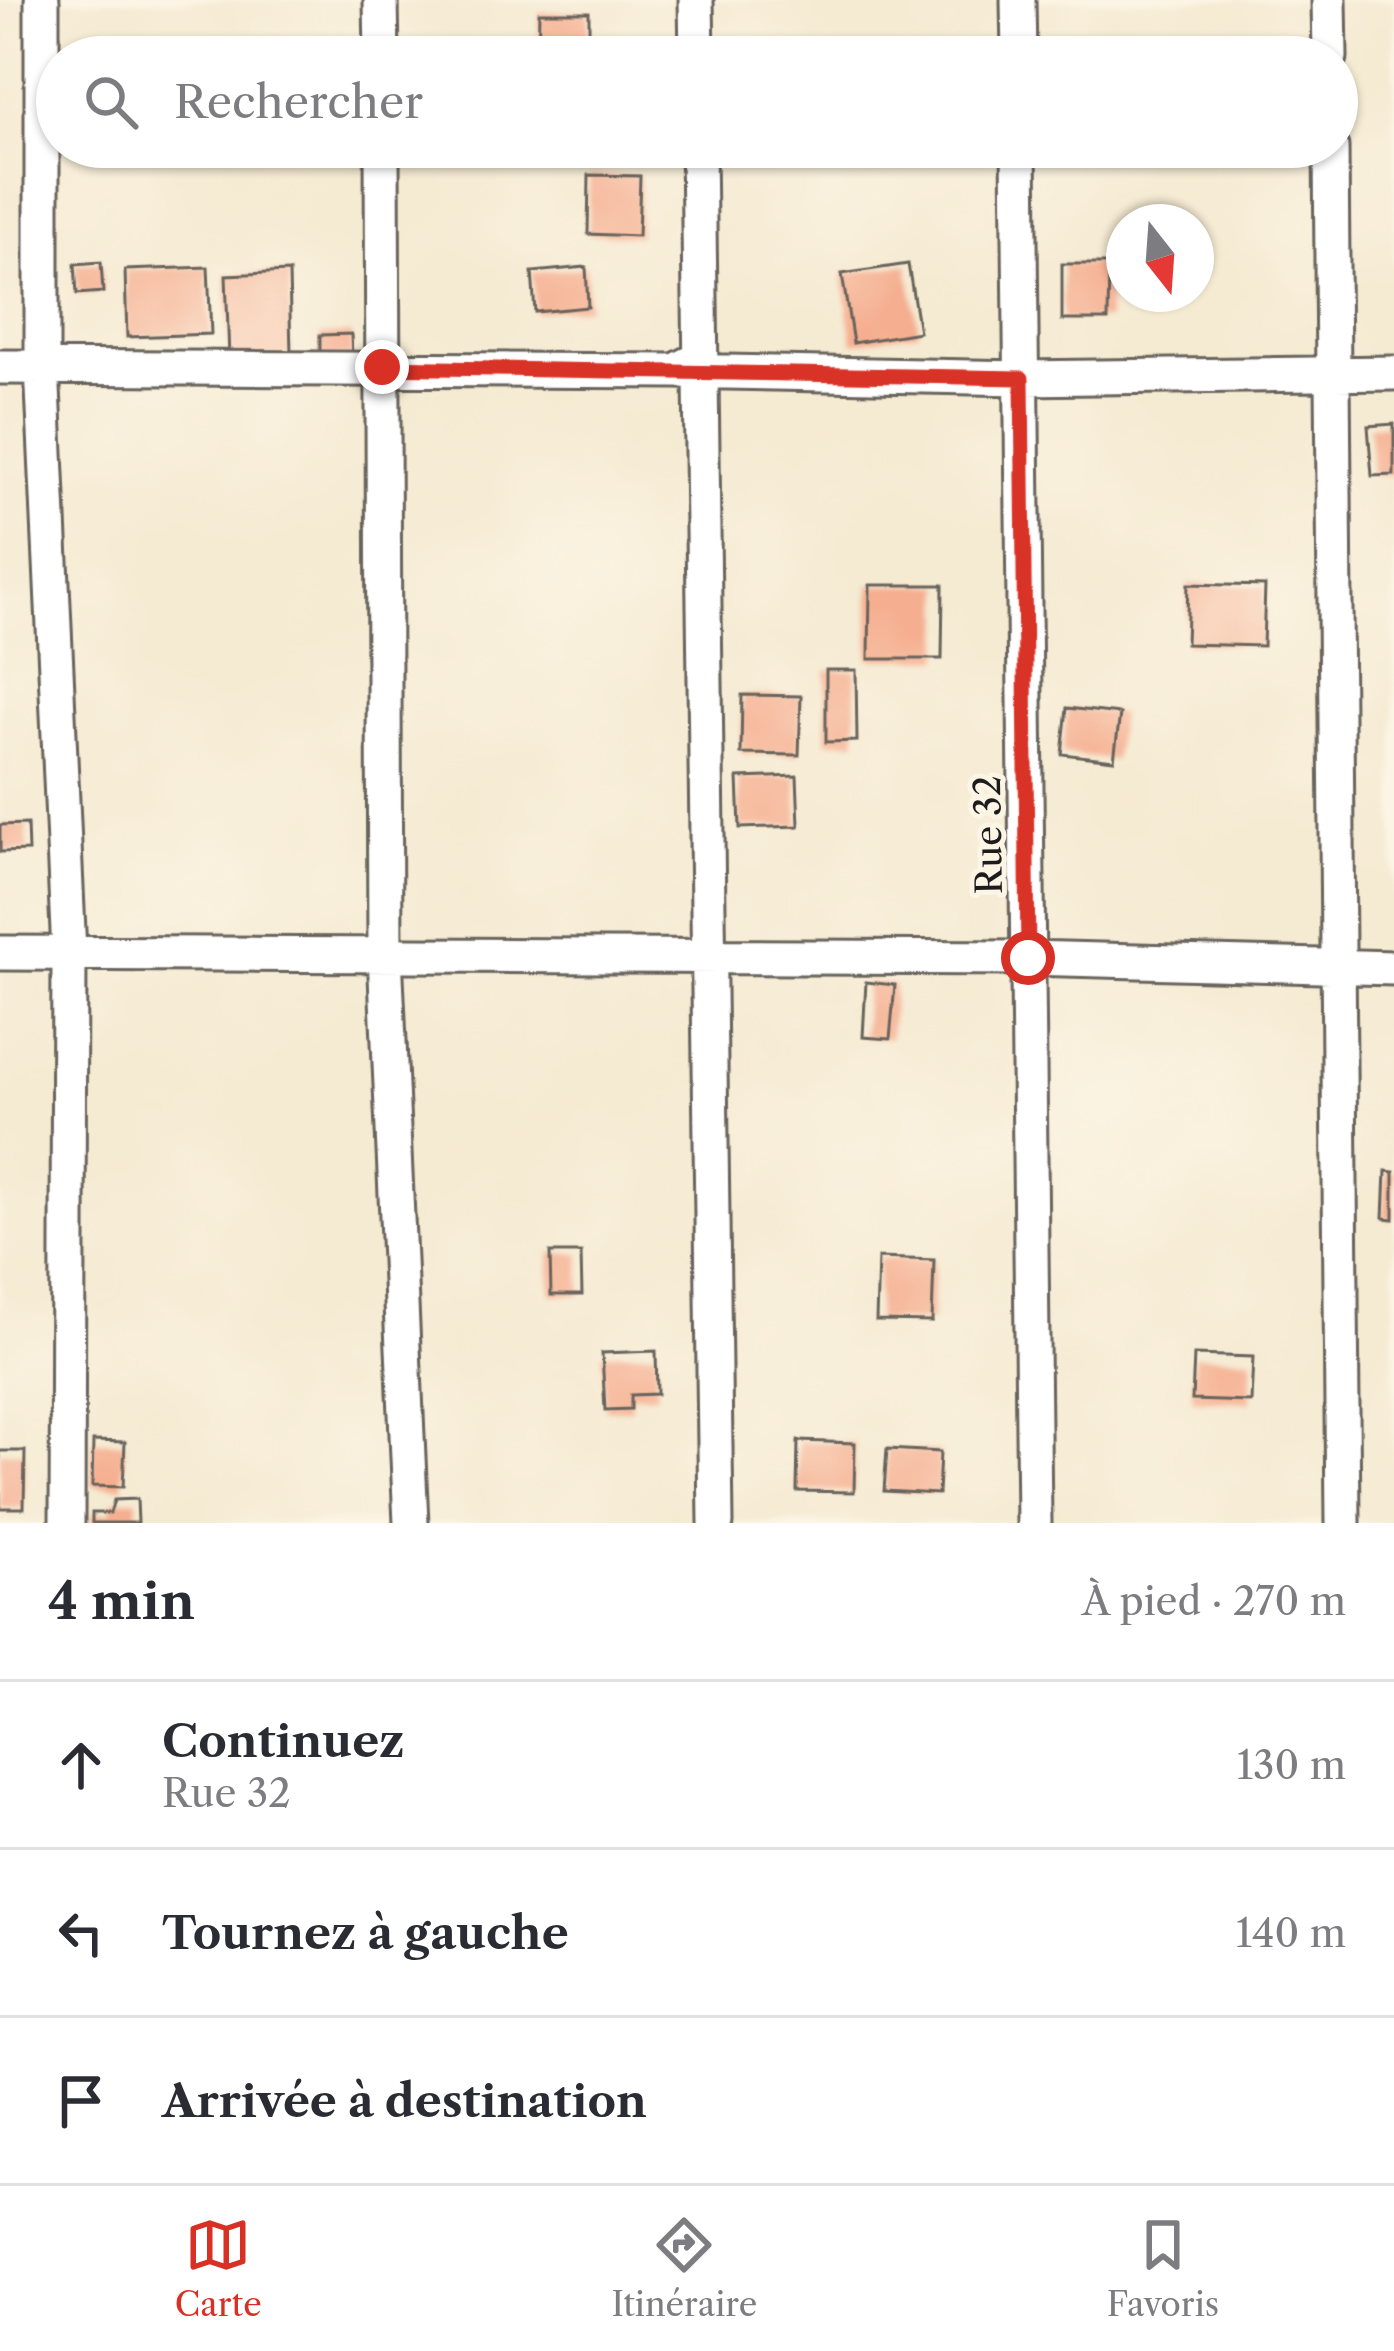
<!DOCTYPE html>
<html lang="fr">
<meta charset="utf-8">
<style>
body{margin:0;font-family:"Libre Caslon Text",serif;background:#f2f2f3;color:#2b2b33}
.compass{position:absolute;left:1106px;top:204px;width:108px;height:108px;border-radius:50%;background:#fff;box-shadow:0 3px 9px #0004;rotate:163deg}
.stop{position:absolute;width:36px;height:36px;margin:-27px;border:9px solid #d93025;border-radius:50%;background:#fff}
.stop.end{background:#d93025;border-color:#fff;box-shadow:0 3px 12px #0008}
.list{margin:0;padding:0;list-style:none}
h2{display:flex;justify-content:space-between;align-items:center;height:156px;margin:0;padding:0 48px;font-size:51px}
h2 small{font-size:39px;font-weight:400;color:#7c7c81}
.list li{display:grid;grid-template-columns:78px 1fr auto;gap:36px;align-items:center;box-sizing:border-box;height:168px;padding:0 48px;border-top:3px solid #e1e1e2}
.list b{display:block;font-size:45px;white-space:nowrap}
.list p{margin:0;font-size:39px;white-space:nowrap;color:#7c7c81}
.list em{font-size:39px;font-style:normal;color:#7c7c81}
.icon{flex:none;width:66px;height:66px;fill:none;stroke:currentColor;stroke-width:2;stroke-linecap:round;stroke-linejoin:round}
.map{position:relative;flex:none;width:1394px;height:1523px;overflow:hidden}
.search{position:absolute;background:#fff;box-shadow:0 3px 9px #0004;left:36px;right:36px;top:36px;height:132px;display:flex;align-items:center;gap:30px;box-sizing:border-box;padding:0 42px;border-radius:66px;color:#7c7c81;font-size:45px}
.sheet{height:660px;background:#fff}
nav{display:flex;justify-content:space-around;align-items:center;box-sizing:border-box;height:168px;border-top:3px solid #e1e1e2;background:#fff;font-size:33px;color:#7c7c81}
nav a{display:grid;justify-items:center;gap:6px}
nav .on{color:#d93025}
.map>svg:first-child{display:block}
.building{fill:#f5ae8f}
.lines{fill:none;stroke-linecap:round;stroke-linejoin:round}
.street-casing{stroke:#68645c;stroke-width:39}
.street{stroke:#fff;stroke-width:33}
.route{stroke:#d93025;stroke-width:15}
.labels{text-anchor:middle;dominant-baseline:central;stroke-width:10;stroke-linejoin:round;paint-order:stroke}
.street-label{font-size:36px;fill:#1c1c1c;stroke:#fcf5e5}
</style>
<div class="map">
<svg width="1394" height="1523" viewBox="0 0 1394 1523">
<rect width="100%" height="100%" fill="#fcf5e5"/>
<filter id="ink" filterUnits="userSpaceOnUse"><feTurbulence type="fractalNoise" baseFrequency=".00833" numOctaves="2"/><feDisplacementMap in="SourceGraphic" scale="24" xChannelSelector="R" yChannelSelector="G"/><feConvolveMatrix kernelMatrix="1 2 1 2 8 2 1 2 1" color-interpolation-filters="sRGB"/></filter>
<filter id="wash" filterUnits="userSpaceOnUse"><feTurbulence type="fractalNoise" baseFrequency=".004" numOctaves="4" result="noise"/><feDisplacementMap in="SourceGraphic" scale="48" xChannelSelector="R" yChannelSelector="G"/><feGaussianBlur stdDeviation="2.7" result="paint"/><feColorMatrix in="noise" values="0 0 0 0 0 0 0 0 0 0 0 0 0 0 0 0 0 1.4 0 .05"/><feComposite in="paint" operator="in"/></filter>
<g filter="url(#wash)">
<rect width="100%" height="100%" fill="#f5ead2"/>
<g id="blocks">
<path class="building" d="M 539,12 L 589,12 L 589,57 L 538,57 Z
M 589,175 L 640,176 L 638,236 L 588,234 Z
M 101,262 L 103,292 L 77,294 L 75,264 Z
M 908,264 L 919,332 L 853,343 L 842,274 Z
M 1062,264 L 1109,264 L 1108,320 L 1062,320 Z
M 208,267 L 211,334 L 127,337 L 125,270 Z
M 586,267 L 588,307 L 535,312 L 532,272 Z
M 289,272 L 291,355 L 229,358 L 226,275 Z
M 351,334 L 352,357 L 320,357 L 320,335 Z
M 1394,424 L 1394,475 L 1372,476 L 1368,426 Z
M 1188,584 L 1265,586 L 1263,646 L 1186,644 Z
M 870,585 L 943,585 L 942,659 L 869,659 Z
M 826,670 L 856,670 L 857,741 L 826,742 Z
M 742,695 L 801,696 L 799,755 L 741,754 Z
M 1067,708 L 1120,714 L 1114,760 L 1062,754 Z
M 797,776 L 799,826 L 740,828 L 738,778 Z
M 27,824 L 28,851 L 0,852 L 0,825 Z
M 866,982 L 895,985 L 890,1039 L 863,1037 Z
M 1386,1171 L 1394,1172 L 1394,1219 L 1384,1218 Z
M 550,1253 L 581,1253 L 582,1295 L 551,1295 Z
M 878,1258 L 934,1260 L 932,1322 L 876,1321 Z
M 656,1351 L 657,1394 L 631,1395 L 631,1409 L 605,1410 L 602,1353 Z
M 1194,1355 L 1253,1357 L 1251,1402 L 1192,1400 Z
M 93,1441 L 125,1442 L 123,1487 L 92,1486 Z
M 798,1441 L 855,1443 L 854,1492 L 797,1491 Z
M 887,1449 L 940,1452 L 938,1494 L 884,1491 Z
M 0,1451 L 25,1451 L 24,1508 L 0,1508 Z
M 137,1499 L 138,1523 L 92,1523 L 92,1513 L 110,1513 L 114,1500 Z"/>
</g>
</g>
<g filter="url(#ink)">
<use href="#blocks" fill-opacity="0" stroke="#68645c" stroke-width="3"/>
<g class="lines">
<g class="street-casing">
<path id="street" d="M 42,0 L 42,366 L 69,953 L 67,1523
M 381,0 L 382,57
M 696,0 L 697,57
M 1018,0 L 1019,57
M 1329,0 L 1330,57
M 382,147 L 385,954 L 411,1523
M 698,147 L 716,1523
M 1019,147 L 1034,1523
M 1331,147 L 1343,1523
M 0,367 L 675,371 L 691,363
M 675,371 L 1022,378 L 1394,373
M 0,953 L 1028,958 L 1394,968"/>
</g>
<use href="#street" class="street"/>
</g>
</g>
<g class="lines" filter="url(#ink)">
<path class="route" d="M 382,367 L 1022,378 L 1028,958"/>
</g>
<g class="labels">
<g class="street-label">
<text transform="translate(988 835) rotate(-91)">Rue 32</text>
</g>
</g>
</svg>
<svg class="compass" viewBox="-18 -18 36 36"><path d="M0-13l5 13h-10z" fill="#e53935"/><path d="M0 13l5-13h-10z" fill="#7c7c81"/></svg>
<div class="stop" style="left:1028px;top:958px"></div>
<div class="stop end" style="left:382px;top:367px"></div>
<div class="search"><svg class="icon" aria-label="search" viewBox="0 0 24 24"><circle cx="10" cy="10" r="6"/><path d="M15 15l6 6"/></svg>Rechercher</div>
</div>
<section class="sheet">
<h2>4 min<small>À pied · 270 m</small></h2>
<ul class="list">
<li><svg class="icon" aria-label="ahead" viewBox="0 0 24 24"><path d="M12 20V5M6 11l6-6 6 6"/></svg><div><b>Continuez</b><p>Rue 32</p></div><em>130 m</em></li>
<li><svg class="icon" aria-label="left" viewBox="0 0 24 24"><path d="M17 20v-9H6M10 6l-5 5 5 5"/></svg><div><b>Tournez à gauche</b></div><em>140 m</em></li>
<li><svg class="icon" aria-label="arrive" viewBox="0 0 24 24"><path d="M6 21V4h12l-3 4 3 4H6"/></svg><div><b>Arrivée à destination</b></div></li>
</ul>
</section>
<nav>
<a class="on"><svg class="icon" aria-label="map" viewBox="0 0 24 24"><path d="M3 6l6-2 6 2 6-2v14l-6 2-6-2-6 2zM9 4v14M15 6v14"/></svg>Carte</a>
<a><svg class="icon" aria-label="directions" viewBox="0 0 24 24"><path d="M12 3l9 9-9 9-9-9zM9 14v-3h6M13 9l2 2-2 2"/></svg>Itinéraire</a>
<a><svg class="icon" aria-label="saved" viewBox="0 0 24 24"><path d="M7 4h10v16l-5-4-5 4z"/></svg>Favoris</a>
</nav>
